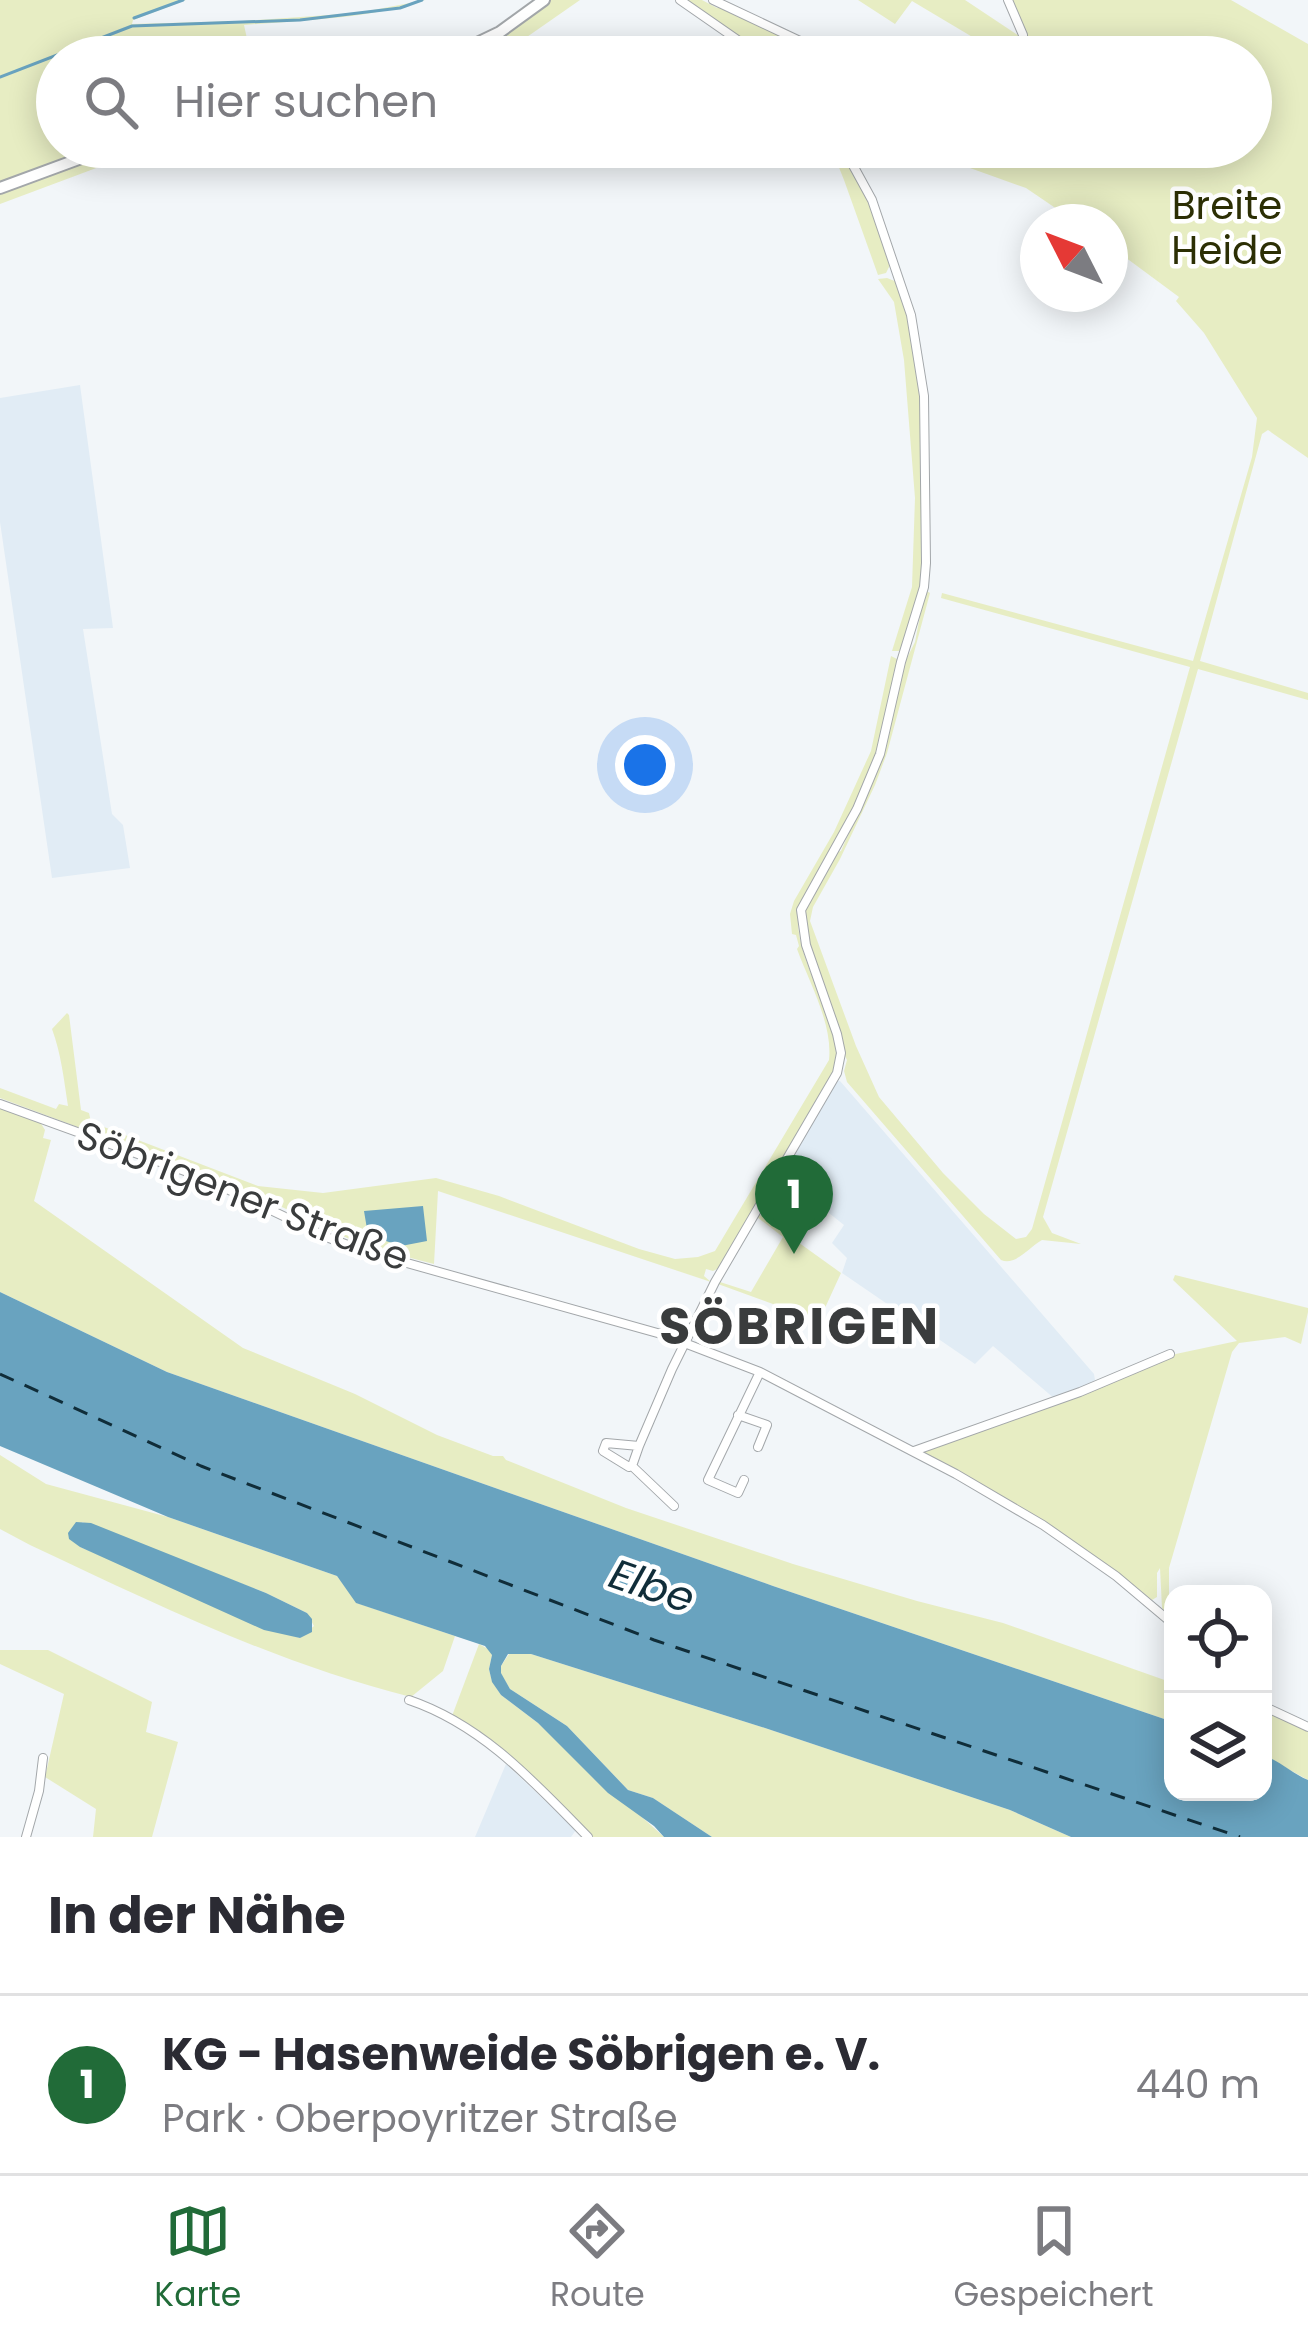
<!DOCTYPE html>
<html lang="de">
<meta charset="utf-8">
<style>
body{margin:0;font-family:Poppins,sans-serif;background:#f7f7f7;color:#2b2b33}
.controls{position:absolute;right:36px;bottom:36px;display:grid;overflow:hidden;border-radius:24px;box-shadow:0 6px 30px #0003}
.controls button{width:108px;height:108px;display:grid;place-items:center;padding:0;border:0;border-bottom:3px solid #e1e1e2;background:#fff;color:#2b2b33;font:60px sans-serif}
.compass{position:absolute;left:1020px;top:204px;width:108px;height:108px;border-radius:50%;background:#fff;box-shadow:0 6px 30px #0003;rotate:312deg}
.you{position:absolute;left:645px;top:765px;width:42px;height:42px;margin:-30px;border:9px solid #fff;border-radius:50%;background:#1a73e8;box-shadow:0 0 0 18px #1a73e833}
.badge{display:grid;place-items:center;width:78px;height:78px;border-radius:50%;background:#216b38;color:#fff;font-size:39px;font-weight:700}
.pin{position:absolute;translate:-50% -99px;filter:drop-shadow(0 3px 6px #0008)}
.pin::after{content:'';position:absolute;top:63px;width:42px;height:36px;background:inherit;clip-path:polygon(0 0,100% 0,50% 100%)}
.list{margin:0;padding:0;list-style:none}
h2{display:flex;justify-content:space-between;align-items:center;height:156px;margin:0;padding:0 48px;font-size:51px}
h2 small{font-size:39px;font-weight:400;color:#7c7c81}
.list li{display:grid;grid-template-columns:78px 1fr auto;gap:36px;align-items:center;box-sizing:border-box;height:180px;padding:0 48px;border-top:3px solid #e1e1e2}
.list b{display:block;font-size:45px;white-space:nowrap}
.list p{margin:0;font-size:39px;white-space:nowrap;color:#7c7c81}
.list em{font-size:39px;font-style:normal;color:#7c7c81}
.icon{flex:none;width:66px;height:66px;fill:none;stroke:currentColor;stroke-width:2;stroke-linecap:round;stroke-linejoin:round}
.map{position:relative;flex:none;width:1308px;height:1837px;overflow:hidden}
.search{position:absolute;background:#fff;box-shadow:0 6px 30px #0003;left:36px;right:36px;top:36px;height:132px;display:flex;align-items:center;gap:30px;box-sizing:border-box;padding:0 42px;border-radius:66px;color:#7c7c81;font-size:45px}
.sheet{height:336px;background:#fff}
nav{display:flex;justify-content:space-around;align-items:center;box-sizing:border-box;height:168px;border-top:3px solid #e1e1e2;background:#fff;font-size:33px;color:#7c7c81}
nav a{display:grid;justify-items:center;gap:6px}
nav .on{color:#216b38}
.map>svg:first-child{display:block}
.built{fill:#e1ecf5}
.green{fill:#e7edc3;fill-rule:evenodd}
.water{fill:#69a3bf}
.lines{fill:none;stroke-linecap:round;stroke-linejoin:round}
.stream{stroke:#69a3bf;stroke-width:3}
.ferry{stroke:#102d39;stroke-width:3;stroke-dasharray:15 12;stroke-linecap:butt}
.minor-casing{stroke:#a3a7aa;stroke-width:10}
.major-casing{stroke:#a3a7aa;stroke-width:14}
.minor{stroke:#fff;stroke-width:8}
.major{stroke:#fff;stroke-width:10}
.labels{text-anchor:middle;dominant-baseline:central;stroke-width:9;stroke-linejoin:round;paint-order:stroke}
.park-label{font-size:39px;fill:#2c2f04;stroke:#fff}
.street-label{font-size:39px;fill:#3a3c3d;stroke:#fff}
.water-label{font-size:42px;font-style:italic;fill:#102d39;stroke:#fff}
.district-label{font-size:51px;font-weight:bold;letter-spacing:3px;fill:#3a3c3d;stroke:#fff}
</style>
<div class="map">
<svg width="1308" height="1837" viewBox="0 0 1308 1837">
<rect width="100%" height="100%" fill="#f2f6f9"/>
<path class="built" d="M 80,385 L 113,628 L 83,629 L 112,814 L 123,825 L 130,868 L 52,878 L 0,522 L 0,398 Z
M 835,1081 L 840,1081 L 1094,1374 L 1095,1380 L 1090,1385 L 1055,1399 L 993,1346 L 975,1364 L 842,1273 L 847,1258 L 832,1243 L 844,1225 L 780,1174 Z
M 506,1764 L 576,1830 L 571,1837 L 475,1837 Z"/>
<path class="green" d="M 0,0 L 186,0 L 133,20 L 132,24 L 242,21 L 357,13 L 426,0 C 367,19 305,20 244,25 L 251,57 L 57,57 L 57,147 L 103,147 L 0,184 Z
M 551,0 L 580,0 L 524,39 L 526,57 L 457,57 L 527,18 Z
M 684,0 L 702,0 L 717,8 L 720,6 L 830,57 L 765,57 Z
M 858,0 L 965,0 L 1019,36 L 1022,57 L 1006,57 L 912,1 L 895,24 Z
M 1011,0 L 1231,0 L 1308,44 L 1308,458 L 1268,430 L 1262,434 L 1200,661 L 1308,693 L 1308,700 L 1198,669 L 1043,1217 L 1052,1233 L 1081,1244 L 1042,1240 C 1029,1247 1016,1266 1001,1260 L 847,1082 L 844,1071 L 847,1060 C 835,1038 800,934 804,911 C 808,891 826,870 837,852 L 841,851 L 884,753 L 903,666 L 915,642 L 925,590 L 930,593 L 887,753 L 875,785 L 840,859 L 813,907 L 810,921 L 856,1046 L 879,1097 L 943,1173 L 984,1214 L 1016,1239 L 1026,1237 L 1032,1229 L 1190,667 L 941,598 L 942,593 L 1193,661 L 1252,457 L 1257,418 L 1204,333 L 1176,301 L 1179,297 L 1110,246 L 1110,222 L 1076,222 L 1026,188 L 970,168 L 932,147 L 962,147 L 974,157 L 1025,168 L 1031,167 L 1033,161 L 1000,147 L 1251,147 L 1251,57 L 1027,57 Z
M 145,147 L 210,147 L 107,164 L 0,204 L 0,193 L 108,153 Z
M 825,147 L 839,147 L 869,201 L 891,263 L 886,273 L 878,275 L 844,180 L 838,165 Z
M 887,278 L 897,282 L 907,315 L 922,397 L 923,561 L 920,587 L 905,646 L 899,651 L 892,651 L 912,587 L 915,498 L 904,360 L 894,302 L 878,279 Z
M 891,656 L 899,660 L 884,731 L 867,782 L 798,911 C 794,964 840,1012 836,1066 L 719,1268 L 713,1271 L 706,1269 L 704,1276 L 711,1282 L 438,1191 L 434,1264 L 364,1246 L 246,1190 L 0,1098 L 0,1088 L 56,1109 L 59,1104 L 68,1106 C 64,1080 61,1053 52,1029 L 67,1013 L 69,1015 L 81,1110 L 89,1113 L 91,1122 L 258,1186 L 323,1193 L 436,1178 L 499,1196 L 639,1249 L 675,1259 L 698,1257 L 715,1251 L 829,1060 C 833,1024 809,982 797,949 L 799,946 L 796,935 L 792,934 L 790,914 L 794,901 L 834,832 L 871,751 Z
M 0,1107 L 40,1122 L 45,1130 L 43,1138 L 51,1140 L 34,1201 L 243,1348 L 355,1394 L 437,1435 L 493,1456 L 503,1456 L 506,1460 L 626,1508 L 793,1564 L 917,1601 L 1003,1623 L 1173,1683 L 1173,1722 L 773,1586 L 167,1372 L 0,1292 Z
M 759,1214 L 841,1273 L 819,1321 L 718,1284 L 720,1282 L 751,1292 L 783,1237 L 757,1217 Z
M 1175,1275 L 1308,1308 L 1308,1312 L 1301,1344 L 1285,1337 L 1239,1343 L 1232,1352 L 1169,1568 L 1169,1598 L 1173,1607 L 1173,1620 L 1162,1608 L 1160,1568 L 1157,1573 L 1157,1597 L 1152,1600 C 1082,1542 1006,1496 926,1455 L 923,1450 L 1171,1355 L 1237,1341 L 1173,1280 Z
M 0,1455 L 46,1484 L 168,1517 L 337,1576 L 357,1603 L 455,1636 L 443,1671 L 411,1697 C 273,1662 158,1605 30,1545 L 0,1529 ZM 82,1522 L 266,1593 L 307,1613 L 314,1626 L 300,1638 L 291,1635 L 80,1547 Z
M 479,1644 L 490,1650 L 492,1655 L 489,1669 L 492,1681 L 501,1695 L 538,1723 L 664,1837 L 591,1837 L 520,1764 L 452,1716 Z
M 0,1650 L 48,1650 L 152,1702 L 146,1732 L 178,1742 L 152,1837 L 93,1837 L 96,1809 L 45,1777 L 64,1694 L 0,1664 Z
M 509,1654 L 531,1654 L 768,1729 L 1010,1810 L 1071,1837 L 712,1837 L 653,1798 L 628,1790 L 567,1726 L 510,1689 L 501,1674 L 501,1666 Z
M 1263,1710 L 1308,1730 L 1308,1780 L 1263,1755 Z"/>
<path class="water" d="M 423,1206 L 427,1241 L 401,1246 L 368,1235 L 364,1211 Z
M 0,1292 L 167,1372 L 773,1586 L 1173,1722 L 1173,1792 L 1263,1792 L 1263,1755 C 1280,1761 1292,1773 1308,1780 L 1308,1837 L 1071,1837 L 1010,1810 L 768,1729 L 531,1654 L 508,1654 L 501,1666 L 501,1673 L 510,1689 L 567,1726 L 628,1790 L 653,1798 L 712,1837 L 664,1837 L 654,1826 L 608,1793 L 538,1723 L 501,1695 L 492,1682 L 489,1669 L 492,1655 L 485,1646 L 356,1603 L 337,1576 L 168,1517 L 0,1446 Z
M 76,1522 L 91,1523 L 266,1593 L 307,1613 L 312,1619 L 312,1632 L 300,1638 L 264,1630 L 80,1547 L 69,1539 L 68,1533 Z"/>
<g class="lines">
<path class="stream" d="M 134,18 L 183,0
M 0,77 L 132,26 L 300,20 L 400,8 L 422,0"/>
<path class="ferry" d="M 0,1374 L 201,1466 L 654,1640 L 1240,1837"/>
<g class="minor-casing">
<path id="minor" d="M 680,0 L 762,57
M 713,0 L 834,57
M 1008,0 L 1023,35 L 1024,57
M 0,1104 L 204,1178 L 329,1238 L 364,1251 L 661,1334 L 760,1372 L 956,1474 L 1043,1525 L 1116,1576 L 1173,1624
M 738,1415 L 767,1425 L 758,1447
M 639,1446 L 672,1369 L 715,1282 L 837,1073 L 841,1053 L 837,1034 L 806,945 L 801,910 L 857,809 L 880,754 L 901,662 L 924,587 L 926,563 L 924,396 L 911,315 L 872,200 L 843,147
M 914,1451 L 1080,1392 L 1170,1354
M 632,1466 L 639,1446 L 606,1443 L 603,1451 L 629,1467 L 632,1466 L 674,1506
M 744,1480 L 738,1493 L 708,1480 L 760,1372
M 409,1700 C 483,1725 535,1783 588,1837
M 1263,1706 L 1308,1727
M 26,1837 L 39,1791 L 43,1758"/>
</g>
<g class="major-casing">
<path id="major" d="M 448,57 L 500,32 L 544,0
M 0,188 L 95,153 L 119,147"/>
</g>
<use href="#minor" class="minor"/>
<use href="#major" class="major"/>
</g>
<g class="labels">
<g class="park-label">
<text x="1227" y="205">Breite<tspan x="1227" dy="45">Heide</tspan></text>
</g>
<g class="street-label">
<text transform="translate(243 1196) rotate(21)">Söbrigener Straße</text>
</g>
<g class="water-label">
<text transform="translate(652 1586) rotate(19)">Elbe</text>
</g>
<g class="district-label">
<text x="800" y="1326">SÖBRIGEN</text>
</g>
</g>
</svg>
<div class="controls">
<button><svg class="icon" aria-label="locate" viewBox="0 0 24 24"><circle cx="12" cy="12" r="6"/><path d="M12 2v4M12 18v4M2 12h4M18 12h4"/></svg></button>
<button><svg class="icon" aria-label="layers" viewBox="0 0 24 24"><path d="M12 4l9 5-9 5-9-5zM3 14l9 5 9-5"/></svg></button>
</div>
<svg class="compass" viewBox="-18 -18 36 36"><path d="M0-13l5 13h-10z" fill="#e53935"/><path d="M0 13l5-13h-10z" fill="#7c7c81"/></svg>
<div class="you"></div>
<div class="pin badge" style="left:794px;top:1254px">1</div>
<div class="search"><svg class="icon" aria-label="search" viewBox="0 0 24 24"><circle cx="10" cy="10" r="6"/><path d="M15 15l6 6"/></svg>Hier suchen</div>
</div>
<section class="sheet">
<h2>In der Nähe<small></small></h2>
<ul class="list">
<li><span class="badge">1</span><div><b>KG - Hasenweide Söbrigen e. V.</b><p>Park · Oberpoyritzer Straße</p></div><em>440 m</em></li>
</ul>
</section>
<nav>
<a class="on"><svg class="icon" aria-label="map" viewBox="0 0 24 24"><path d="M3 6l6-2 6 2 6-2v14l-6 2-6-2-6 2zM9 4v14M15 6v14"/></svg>Karte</a>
<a><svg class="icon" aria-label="directions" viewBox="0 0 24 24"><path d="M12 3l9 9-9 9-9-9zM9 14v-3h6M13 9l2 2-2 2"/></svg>Route</a>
<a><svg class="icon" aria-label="saved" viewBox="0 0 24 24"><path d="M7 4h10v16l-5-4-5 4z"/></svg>Gespeichert</a>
</nav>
